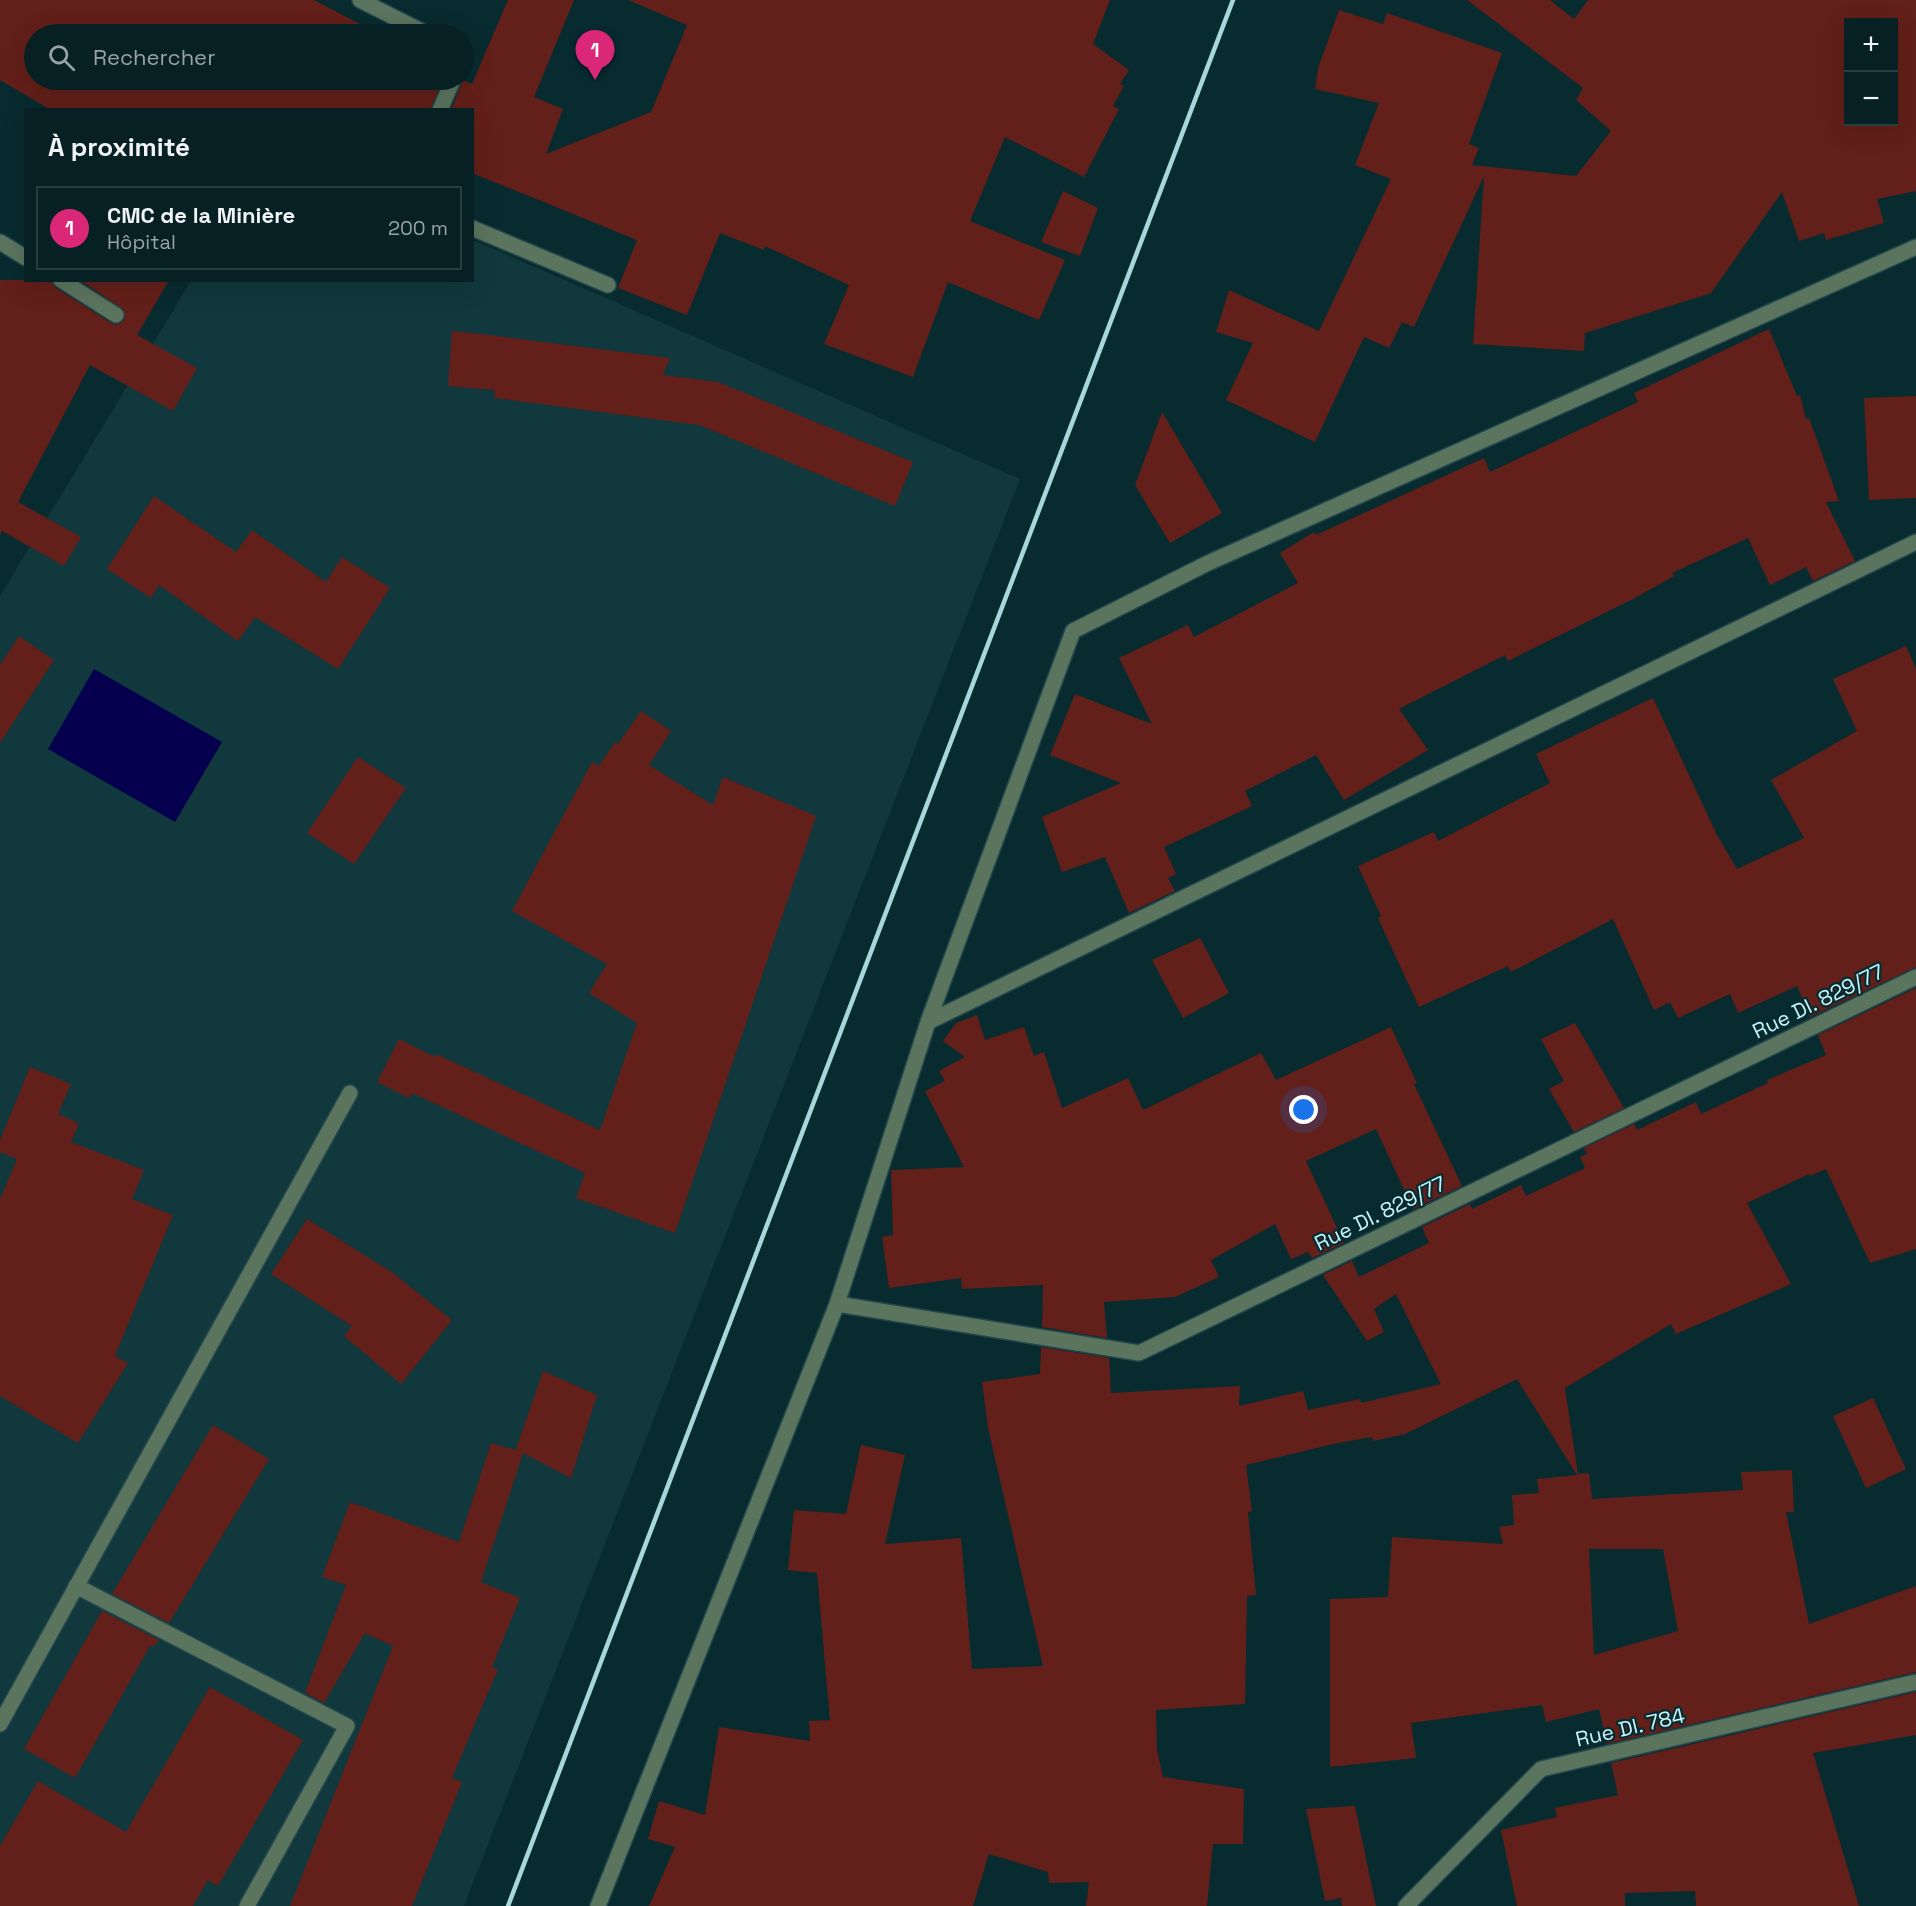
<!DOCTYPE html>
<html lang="fr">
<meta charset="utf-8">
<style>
body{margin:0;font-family:"Space Grotesk",sans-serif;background:#142d31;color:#f1f3f6}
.controls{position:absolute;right:18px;top:18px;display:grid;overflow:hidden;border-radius:0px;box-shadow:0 6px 24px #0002}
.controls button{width:54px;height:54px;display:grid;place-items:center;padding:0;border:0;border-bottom:2px solid #273e41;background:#062024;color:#f1f3f6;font:30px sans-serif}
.you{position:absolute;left:1304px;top:1110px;width:21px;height:21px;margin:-15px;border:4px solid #fff;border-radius:50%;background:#1a73e8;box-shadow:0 0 0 9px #1a73e833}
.badge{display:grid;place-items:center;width:39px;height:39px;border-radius:50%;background:#db2777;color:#fff;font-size:20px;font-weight:700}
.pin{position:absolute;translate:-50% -50px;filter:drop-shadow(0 2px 3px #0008)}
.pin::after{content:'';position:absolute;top:32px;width:21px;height:18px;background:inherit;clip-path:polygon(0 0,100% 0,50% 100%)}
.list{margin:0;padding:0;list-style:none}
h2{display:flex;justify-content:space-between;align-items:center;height:78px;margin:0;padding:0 24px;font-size:26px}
h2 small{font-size:20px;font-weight:400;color:#98a3a6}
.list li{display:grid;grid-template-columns:39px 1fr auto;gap:18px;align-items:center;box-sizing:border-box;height:84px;margin:0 12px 12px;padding:0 12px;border:2px solid #273e41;border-radius:0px}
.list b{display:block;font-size:22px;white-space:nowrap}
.list p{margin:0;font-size:20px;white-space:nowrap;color:#98a3a6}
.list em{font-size:20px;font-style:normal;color:#98a3a6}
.icon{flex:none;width:33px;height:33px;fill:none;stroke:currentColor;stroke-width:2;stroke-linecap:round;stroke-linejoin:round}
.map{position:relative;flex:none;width:1916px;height:1906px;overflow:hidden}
.search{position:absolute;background:#062024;box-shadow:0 6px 24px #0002;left:24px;top:24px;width:450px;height:66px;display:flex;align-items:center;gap:15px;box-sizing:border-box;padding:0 21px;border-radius:33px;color:#98a3a6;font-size:22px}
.panel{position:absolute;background:#062024;box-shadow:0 6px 24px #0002;left:24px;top:108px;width:450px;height:174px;border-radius:0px}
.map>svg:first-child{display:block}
.built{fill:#10383d}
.water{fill:#05004e}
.building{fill:#631f19;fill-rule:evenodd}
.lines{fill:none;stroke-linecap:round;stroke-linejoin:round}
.minor-casing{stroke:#23474d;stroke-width:18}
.minor{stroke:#5b745e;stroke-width:15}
.rail{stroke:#a8d6dd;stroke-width:4.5}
.labels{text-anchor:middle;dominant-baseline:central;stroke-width:4.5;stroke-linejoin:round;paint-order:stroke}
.street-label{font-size:21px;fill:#c6f6fd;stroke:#082b30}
</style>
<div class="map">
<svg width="1916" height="1906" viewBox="0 0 1916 1906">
<rect width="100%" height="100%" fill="#082b30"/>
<path class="built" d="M 473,240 L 1020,479 L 464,1906 L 0,1906 L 0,596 L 191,281 L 472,280 Z"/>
<path class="water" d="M 94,669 L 222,742 L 175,822 L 48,749 Z"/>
<path class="building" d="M 0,0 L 314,0 L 379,34 L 34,34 L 34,80 L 443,80 L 430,110 L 51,110 L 0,80 Z
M 508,0 L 574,0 L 534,97 L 563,109 L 546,154 L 651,112 L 687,25 L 628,0 L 1110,0 L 1093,44 L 1129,70 L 1120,84 L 1124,86 L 1113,106 L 1119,109 L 1084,177 L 1005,137 L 970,221 L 1065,260 L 1039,320 L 948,282 L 913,377 L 824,344 L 849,285 L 765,246 L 764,250 L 720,233 L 687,315 L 618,288 L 637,240 L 472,173 L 472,110 L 451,110 L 463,80 L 472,84 Z
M 1467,0 L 1550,0 L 1574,19 L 1588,0 L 1916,0 L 1916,191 L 1877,199 L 1884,223 L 1826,240 L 1824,233 L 1799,241 L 1782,192 L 1711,293 L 1585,333 L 1584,351 L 1473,344 L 1484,176 L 1414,327 L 1402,322 L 1389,348 L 1364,337 L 1315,442 L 1226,400 L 1253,343 L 1216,332 L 1229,290 L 1319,331 L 1391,179 L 1355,165 L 1379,103 L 1315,89 L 1318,68 L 1339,10 L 1383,24 L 1387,13 L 1502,53 L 1469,144 L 1479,148 L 1472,165 L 1576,176 L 1611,131 L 1576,100 L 1583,88 ZM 1848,22 L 1893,22 L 1893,122 L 1848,122 Z
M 1063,191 L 1098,208 L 1080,256 L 1041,242 Z
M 0,280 L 51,280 L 56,288 L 111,323 L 116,325 L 124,320 L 124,310 L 80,280 L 169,280 L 137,335 L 197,368 L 173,411 L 90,365 L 18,502 L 81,537 L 64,566 L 2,531 L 0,535 Z
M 1769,329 L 1797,396 L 1800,395 L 1806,419 L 1809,418 L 1839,501 L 1826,502 L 1855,561 L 1813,581 L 1806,567 L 1770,585 L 1748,538 L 1672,573 L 1674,576 L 1631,600 L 1508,661 L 1505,655 L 1399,709 L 1428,750 L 1344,800 L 1316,755 L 1245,791 L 1252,806 L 1164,847 L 1176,874 L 1168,878 L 1175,891 L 1129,913 L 1105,857 L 1062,872 L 1042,817 L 1121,783 L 1050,755 L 1075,694 L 1152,724 L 1119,658 L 1188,625 L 1194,637 L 1298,583 L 1280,553 L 1314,532 L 1316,535 L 1484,458 L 1490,472 L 1638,402 L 1634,393 Z
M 452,331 L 489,335 L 670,358 L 663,375 L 718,382 L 913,462 L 895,506 L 699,425 L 494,398 L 495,390 L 448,386 Z
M 1916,396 L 1916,498 L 1869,500 L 1864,398 Z
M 1162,412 L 1222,513 L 1170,543 L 1135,485 Z
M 154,496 L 236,552 L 252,530 L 326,582 L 342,557 L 390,588 L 338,669 L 255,617 L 238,641 L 159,585 L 151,598 L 107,569 Z
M 19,636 L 54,660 L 0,743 L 0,665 Z
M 1906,646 L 1916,669 L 1916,967 L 1810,1017 L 1797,986 L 1738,1013 L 1730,994 L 1678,1018 L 1670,1002 L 1654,1010 L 1613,919 L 1511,972 L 1508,966 L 1419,1007 L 1378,918 L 1381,916 L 1358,866 L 1434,832 L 1438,841 L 1550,783 L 1536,754 L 1653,698 L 1717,835 L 1737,869 L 1804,838 L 1771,780 L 1857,731 L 1833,679 Z
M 641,711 L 671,731 L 649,765 L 713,805 L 723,777 L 816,816 L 675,1233 L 576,1198 L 585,1173 L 412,1093 L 409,1098 L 377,1082 L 399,1039 L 435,1057 L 436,1054 L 600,1130 L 637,1023 L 589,993 L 607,964 L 512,911 L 592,762 L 599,766 L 615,742 L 618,744 Z
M 358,757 L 406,788 L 354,864 L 307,833 Z
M 1200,938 L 1229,993 L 1183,1018 L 1152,960 Z
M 1916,988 L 1916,1249 L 1870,1263 L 1826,1169 L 1810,1176 L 1809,1174 L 1747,1203 L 1791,1284 L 1676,1334 L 1671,1324 L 1565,1388 L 1578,1474 L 1589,1473 L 1592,1499 L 1743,1490 L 1741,1472 L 1792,1470 L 1794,1512 L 1786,1512 L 1809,1624 L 1916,1586 L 1916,1672 L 1607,1744 L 1599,1709 L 1546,1722 L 1542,1705 L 1411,1723 L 1416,1758 L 1330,1767 L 1330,1599 L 1388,1597 L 1392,1537 L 1503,1544 L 1499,1527 L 1514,1525 L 1512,1495 L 1539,1493 L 1537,1479 L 1577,1475 L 1517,1379 L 1405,1434 L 1373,1441 L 1372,1437 L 1333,1444 L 1246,1465 L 1252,1511 L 1248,1512 L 1256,1595 L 1247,1596 L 1245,1704 L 1156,1710 L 1157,1750 L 1163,1777 L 1244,1789 L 1243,1844 L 1213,1844 L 1207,1906 L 1086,1906 L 1089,1882 L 1049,1883 L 1048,1872 L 989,1854 L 973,1906 L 649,1906 L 675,1847 L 648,1839 L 659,1801 L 705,1815 L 719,1727 L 810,1741 L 809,1721 L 830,1720 L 817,1573 L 788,1570 L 794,1510 L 846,1514 L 861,1445 L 905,1455 L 885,1544 L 961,1538 L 972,1669 L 1043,1666 L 988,1428 L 982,1382 L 1040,1374 L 1041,1347 L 1109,1358 L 1111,1393 L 1240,1386 L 1239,1406 L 1303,1391 L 1308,1410 L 1360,1399 L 1361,1403 L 1441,1384 L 1396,1294 L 1374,1309 L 1384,1332 L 1367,1341 L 1323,1275 L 1352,1261 L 1359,1277 L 1429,1243 L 1422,1227 L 1470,1204 L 1472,1209 L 1521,1185 L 1526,1196 L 1585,1168 L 1580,1157 L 1587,1154 L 1584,1148 L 1634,1124 L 1637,1130 L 1696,1102 L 1701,1114 L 1768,1083 L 1767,1080 L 1826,1055 L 1818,1035 ZM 1589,1549 L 1663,1549 L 1678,1631 L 1594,1655 Z
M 977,1015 L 985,1040 L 1024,1027 L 1034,1056 L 1044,1052 L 1062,1108 L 1128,1078 L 1143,1110 L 1261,1053 L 1276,1080 L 1391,1027 L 1417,1083 L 1414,1084 L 1462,1186 L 1413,1209 L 1376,1129 L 1306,1161 L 1344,1243 L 1312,1258 L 1308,1252 L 1291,1259 L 1275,1224 L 1211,1260 L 1219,1277 L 1175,1297 L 1104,1302 L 1107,1338 L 1042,1327 L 1043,1285 L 962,1289 L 961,1278 L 889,1288 L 882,1237 L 893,1235 L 891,1170 L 964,1167 L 925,1091 L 945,1081 L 939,1071 L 965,1057 L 943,1041 L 956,1023 Z
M 1575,1023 L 1624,1108 L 1574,1132 L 1549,1089 L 1564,1081 L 1541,1039 Z
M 30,1067 L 71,1084 L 58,1114 L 79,1123 L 71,1142 L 144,1170 L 132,1199 L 173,1215 L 115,1356 L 128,1363 L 78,1443 L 0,1396 L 0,1199 L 17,1159 L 0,1152 L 0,1140 Z
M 307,1219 L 393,1273 L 452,1320 L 401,1384 L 344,1336 L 352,1326 L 271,1274 Z
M 543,1371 L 597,1395 L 571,1478 L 523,1453 L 481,1582 L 520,1598 L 492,1667 L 498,1669 L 452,1778 L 462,1782 L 412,1906 L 290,1906 L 393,1646 L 365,1633 L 324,1703 L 305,1693 L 346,1585 L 322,1577 L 350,1502 L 459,1542 L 491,1443 L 520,1451 L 516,1449 Z
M 1873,1398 L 1906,1469 L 1866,1488 L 1833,1416 Z
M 213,1425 L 269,1459 L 169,1623 L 112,1594 Z
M 102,1611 L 159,1640 L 155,1646 L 150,1646 L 75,1778 L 24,1749 Z
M 210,1687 L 303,1740 L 218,1886 L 208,1880 L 193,1906 L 0,1906 L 0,1846 L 38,1781 L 126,1832 Z
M 1916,1692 L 1916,1735 L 1813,1753 L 1859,1906 L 1696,1906 L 1695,1891 L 1625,1893 L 1625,1906 L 1517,1906 L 1501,1830 L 1557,1817 L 1555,1808 L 1618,1795 L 1611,1763 Z
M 1355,1806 L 1376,1906 L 1342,1906 L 1341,1898 L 1325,1901 L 1306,1809 Z"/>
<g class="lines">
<g class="minor-casing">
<path id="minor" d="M 360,0 L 427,34
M 440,110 L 453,80
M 472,228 L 608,285
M 0,242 L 26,258
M 61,280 L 116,315
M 928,1022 L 1916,542
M 837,1304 L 1139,1353 L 1916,977
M 76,1586 L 347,1726 L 247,1906
M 0,1724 L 350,1093
M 598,1906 L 837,1304 L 928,1022 L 1073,631 L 1208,563 L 1916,247
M 1406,1906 L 1541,1769 L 1916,1682"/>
</g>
<use href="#minor" class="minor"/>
<path class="rail" d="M 508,1906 L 1233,0"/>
</g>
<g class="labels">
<g class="street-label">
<text transform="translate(1818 1001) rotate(-26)">Rue DI. 829/77</text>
<text transform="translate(1380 1213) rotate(-26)">Rue DI. 829/77</text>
<text transform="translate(1630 1727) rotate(-13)">Rue DI. 784</text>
</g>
</g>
</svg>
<div class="controls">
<button>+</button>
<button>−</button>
</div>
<div class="you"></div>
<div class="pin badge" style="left:595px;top:80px">1</div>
<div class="search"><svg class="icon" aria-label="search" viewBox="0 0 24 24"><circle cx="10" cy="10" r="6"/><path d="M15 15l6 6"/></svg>Rechercher</div>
<section class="panel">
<h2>À proximité<small></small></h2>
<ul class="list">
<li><span class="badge">1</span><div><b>CMC de la Minière</b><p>Hôpital</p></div><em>200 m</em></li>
</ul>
</section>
</div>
